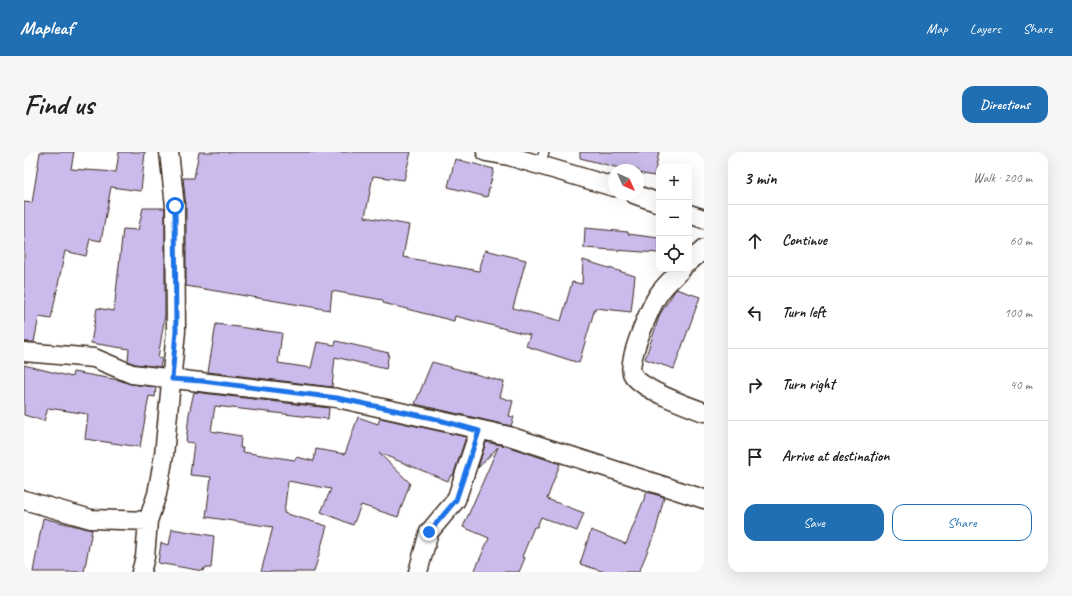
<!DOCTYPE html>
<meta charset="utf-8">
<style>
body{margin:0;font-family:Caveat,sans-serif;background:#f6f6f6;color:#222}
.controls{position:absolute;right:12px;top:12px;display:grid;overflow:hidden;border-radius:8px;box-shadow:0 4px 16px #0002}
.controls button{width:36px;height:36px;display:grid;place-items:center;padding:0;border:0;border-bottom:1px solid #e0e0e0;background:#fff;color:#222;font:20px sans-serif}
.compass{position:absolute;left:584px;top:12px;width:36px;height:36px;border-radius:50%;background:#fff;box-shadow:0 4px 16px #0002;rotate:135deg}
.stop{position:absolute;width:12px;height:12px;margin:-9px;border:3px solid #1a73e8;border-radius:50%;background:#fff}
.stop.end{background:#1a73e8;border-color:#fff;box-shadow:0 1px 4px #0008}
.list{margin:0;padding:0;list-style:none}
h2{display:flex;justify-content:space-between;align-items:center;height:52px;margin:0;padding:0 16px;font-size:17px}
h2 small{font-size:13px;font-weight:400;color:#767676}
.list li{display:grid;grid-template-columns:26px 1fr auto;gap:12px;align-items:center;box-sizing:border-box;height:72px;padding:0 16px;border-top:1px solid #e0e0e0}
.list b{display:block;font-size:15px;white-space:nowrap}
.list em{font-size:13px;font-style:normal;color:#767676}
.actions{display:flex;gap:8px;padding:12px 16px}
.actions a{flex:1;padding:9px 0;border:1px solid #1f6fb2;border-radius:12px;text-align:center;font-size:14px;color:#1f6fb2}
.actions .main{background:#1f6fb2;color:#fff}
.icon{flex:none;width:22px;height:22px;fill:none;stroke:currentColor;stroke-width:2;stroke-linecap:round;stroke-linejoin:round}
.map{position:relative;flex:none;width:680px;height:420px;overflow:hidden;border-radius:12px}
header{display:flex;align-items:center;gap:24px;box-sizing:border-box;height:56px;padding:0 20px;background:#1f6fb2;color:#fff}
header strong{font-size:19px}
nav{display:flex;gap:22px;margin-inline-start:auto;font-size:14px}
.intro{display:flex;align-items:center;justify-content:space-between;box-sizing:border-box;height:96px;padding:0 24px}
h1{margin:0;font-size:28px}
.button{padding:10px 18px;border-radius:12px;background:#1f6fb2;color:#fff;font-size:14px;font-weight:700}
main{display:flex;gap:24px;padding:0 24px}
aside{flex:1;background:#fff;border-radius:12px;box-shadow:0 4px 16px #0002}
.map>svg:first-child{display:block}
.building{fill:#cabbec;stroke:#3b2a1e}
.lines{fill:none;stroke-linecap:round;stroke-linejoin:round}
.service-casing{stroke:#3b2a1e;stroke-width:12}
.minor-casing{stroke:#3b2a1e;stroke-width:21}
.service{stroke:#fff;stroke-width:9}
.minor{stroke:#fff;stroke-width:18}
.route{stroke:#1a73e8;stroke-width:5}
</style>
<header>
<strong>Mapleaf</strong>
<nav><a>Map</a><a>Layers</a><a>Share</a></nav>
</header>
<div class="intro"><h1>Find us</h1><a class="button">Directions</a></div>
<main>
<div class="map">
<svg width="680" height="420" viewBox="0 0 680 420">
<rect width="100%" height="100%" fill="#fff"/>
<filter id="ink" filterUnits="userSpaceOnUse"><feTurbulence type="fractalNoise" baseFrequency=".025" numOctaves="2"/><feDisplacementMap in="SourceGraphic" scale="8" xChannelSelector="R" yChannelSelector="G"/><feConvolveMatrix kernelMatrix="1 2 1 2 8 2 1 2 1" color-interpolation-filters="sRGB"/></filter>
<g filter="url(#ink)">
<path class="building" d="M 16,0 L 50,0 L 47,17 L 92,20 L 95,0 L 121,0 L 117,39 L 87,35 L 77,89 L 66,87 L 62,104 L 41,99 L 27,167 L 15,165 L 10,190 L 0,190 L 0,50 L 8,51 Z
M 175,0 L 387,0 L 380,28 L 349,24 L 341,65 L 385,73 L 379,105 L 455,119 L 461,98 L 502,108 L 489,156 L 537,169 L 548,130 L 558,132 L 559,108 L 611,124 L 607,160 L 571,156 L 555,211 L 502,194 L 506,183 L 431,164 L 430,169 L 359,151 L 359,148 L 308,139 L 306,158 L 162,134 L 162,54 L 159,26 L 170,26 Z
M 556,0 L 635,0 L 630,24 L 614,21 L 614,18 L 603,18 L 556,6 Z
M 431,7 L 470,17 L 463,45 L 424,35 Z
M 119,56 L 141,56 L 141,163 L 134,206 L 138,207 L 136,215 L 111,212 L 104,209 L 105,197 L 67,191 L 73,156 L 90,159 L 99,77 L 114,78 Z
M 561,76 L 604,80 L 604,82 L 635,86 L 635,101 L 560,96 Z
M 652,137 L 676,145 L 650,217 L 621,207 L 636,162 Z
M 192,172 L 258,181 L 254,211 L 287,216 L 293,190 L 311,193 L 312,189 L 365,201 L 362,217 L 311,205 L 308,235 L 184,220 Z
M 408,210 L 480,230 L 476,245 L 489,249 L 485,264 L 490,265 L 487,274 L 391,252 Z
M 0,213 L 48,225 L 49,220 L 95,228 L 107,232 L 132,235 L 131,245 L 125,244 L 116,295 L 61,287 L 64,262 L 24,256 L 20,269 L 0,263 Z
M 170,240 L 305,256 L 304,267 L 191,254 L 187,279 L 217,284 L 216,296 L 219,296 L 218,300 L 271,308 L 272,305 L 290,309 L 292,297 L 321,302 L 334,265 L 354,272 L 356,266 L 442,285 L 429,324 L 427,323 L 424,329 L 355,301 L 386,331 L 374,365 L 337,353 L 329,373 L 297,360 L 307,337 L 264,329 L 260,361 L 303,374 L 290,420 L 237,420 L 249,375 L 182,365 L 187,325 L 166,323 L 170,291 L 162,290 L 165,262 Z
M 462,290 L 482,294 L 536,312 L 523,347 L 560,361 L 553,379 L 517,365 L 513,375 L 510,375 L 498,405 L 501,406 L 495,420 L 450,420 L 465,386 L 439,375 L 474,295 L 454,316 Z
M 623,340 L 640,345 L 632,378 L 615,420 L 581,420 L 556,412 L 567,378 L 602,392 Z
M 19,366 L 68,378 L 60,420 L 9,420 Z
M 148,377 L 190,384 L 187,416 L 180,416 L 179,419 L 134,411 L 137,391 L 145,393 Z"/>
<g class="lines">
<g class="service-casing">
<path id="service" d="M 516,13 L 520,0"/>
</g>
<g class="minor-casing">
<path id="minor" d="M 462,0 L 485,4 L 590,35
M 610,42 L 635,51
M 665,62 L 680,67
M 665,110 L 680,97
M 658,117 C 651,124 643,131 637,139 C 628,150 603,208 608,221 C 615,237 664,254 680,260
M 0,200 L 70,206 L 108,222 L 313,246 L 485,284 L 680,347
M 0,348 L 67,367 L 124,369
M 117,420 L 121,405 L 124,369 L 133,342 L 140,303 L 152,179 L 151,54 L 145,0
M 394,420 L 405,380 L 432,348 L 455,279"/>
</g>
<use href="#service" class="service"/>
<use href="#minor" class="minor"/>
</g>
</g>
<g class="lines" filter="url(#ink)">
<path class="route" d="M 151,54 L 152,179 L 148,227 L 178,229 L 313,246 L 408,266 L 455,279 L 432,348 L 405,380"/>
</g>
</svg>
<div class="controls">
<button>+</button>
<button>−</button>
<button><svg class="icon" aria-label="locate" viewBox="0 0 24 24"><circle cx="12" cy="12" r="6"/><path d="M12 2v4M12 18v4M2 12h4M18 12h4"/></svg></button>
</div>
<svg class="compass" viewBox="-18 -18 36 36"><path d="M0-13l5 13h-10z" fill="#e53935"/><path d="M0 13l5-13h-10z" fill="#767676"/></svg>
<div class="stop" style="left:151px;top:54px"></div>
<div class="stop end" style="left:405px;top:380px"></div>
</div>
<aside>
<h2>3 min<small>Walk · 200 m</small></h2>
<ul class="list">
<li><svg class="icon" aria-label="ahead" viewBox="0 0 24 24"><path d="M12 20V5M6 11l6-6 6 6"/></svg><div><b>Continue</b></div><em>60 m</em></li>
<li><svg class="icon" aria-label="left" viewBox="0 0 24 24"><path d="M17 20v-9H6M10 6l-5 5 5 5"/></svg><div><b>Turn left</b></div><em>100 m</em></li>
<li><svg class="icon" aria-label="right" viewBox="0 0 24 24"><path d="M7 20v-9h11M14 6l5 5-5 5"/></svg><div><b>Turn right</b></div><em>40 m</em></li>
<li><svg class="icon" aria-label="arrive" viewBox="0 0 24 24"><path d="M6 21V4h12l-3 4 3 4H6"/></svg><div><b>Arrive at destination</b></div></li>
</ul>
<div class="actions"><a class="main">Save</a><a>Share</a></div>
</aside>
</main>
